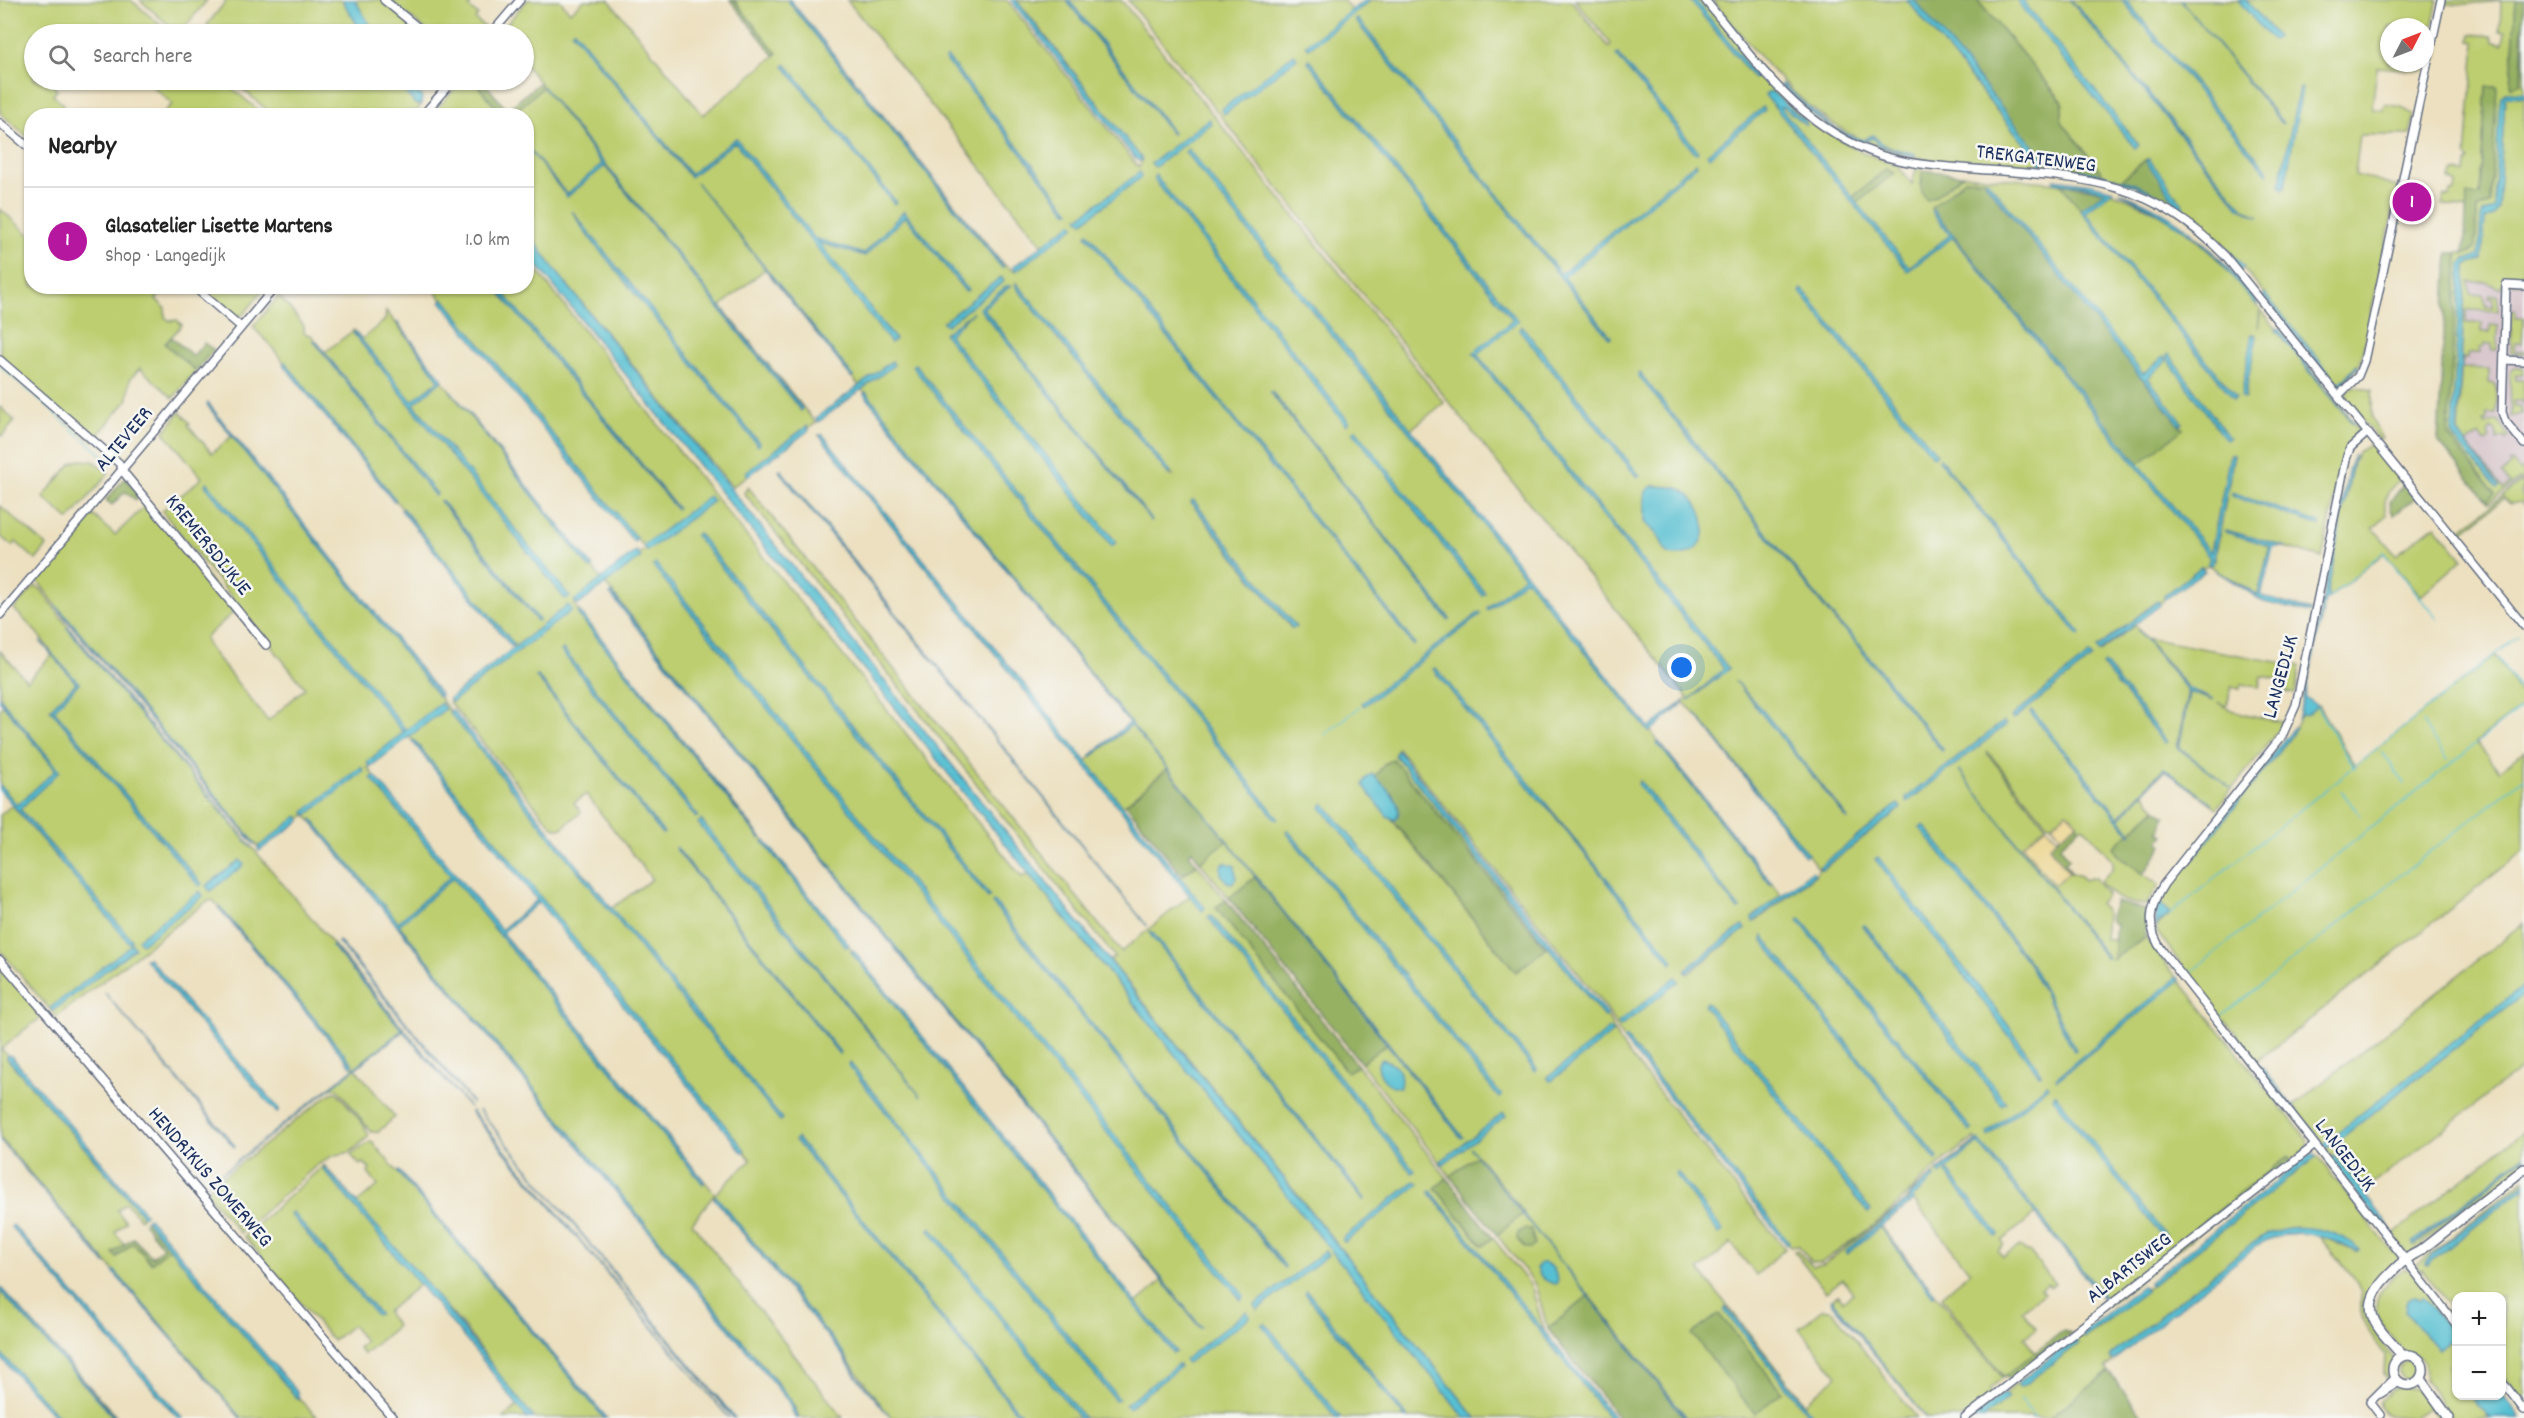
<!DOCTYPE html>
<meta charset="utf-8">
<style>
body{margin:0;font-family:Dekko,sans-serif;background:#f6f6f6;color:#222}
.controls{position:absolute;right:18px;bottom:18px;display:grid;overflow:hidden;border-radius:12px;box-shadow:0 2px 4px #0004}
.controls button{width:54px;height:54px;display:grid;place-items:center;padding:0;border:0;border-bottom:2px solid #e0e0e0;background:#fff;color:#222;font:30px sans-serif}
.compass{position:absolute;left:2380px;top:18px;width:54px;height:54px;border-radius:50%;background:#fff;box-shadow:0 2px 4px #0004;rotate:48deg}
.you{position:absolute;left:1682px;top:668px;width:21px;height:21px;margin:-15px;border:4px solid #fff;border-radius:50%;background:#1a73e8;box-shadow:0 0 0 9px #1a73e833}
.badge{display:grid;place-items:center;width:39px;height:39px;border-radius:50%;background:#b5179e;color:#fff;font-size:20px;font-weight:700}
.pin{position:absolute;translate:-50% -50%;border:3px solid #fff;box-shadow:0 2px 6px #0006}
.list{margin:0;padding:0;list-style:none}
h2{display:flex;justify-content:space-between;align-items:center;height:78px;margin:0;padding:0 24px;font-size:26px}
h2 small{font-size:20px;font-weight:400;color:#767676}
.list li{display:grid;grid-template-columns:39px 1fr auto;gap:18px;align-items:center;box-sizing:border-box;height:108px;padding:0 24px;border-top:2px solid #e0e0e0}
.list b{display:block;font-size:22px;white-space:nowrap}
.list p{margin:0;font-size:20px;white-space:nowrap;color:#767676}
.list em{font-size:20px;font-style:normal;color:#767676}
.icon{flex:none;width:33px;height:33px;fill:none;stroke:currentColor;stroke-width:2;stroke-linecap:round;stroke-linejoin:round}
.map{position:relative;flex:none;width:2524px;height:1418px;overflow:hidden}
.search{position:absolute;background:#fff;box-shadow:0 2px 4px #0004;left:24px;top:24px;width:510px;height:66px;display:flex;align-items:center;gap:15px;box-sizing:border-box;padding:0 21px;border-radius:33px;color:#767676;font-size:22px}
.panel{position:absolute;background:#fff;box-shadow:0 2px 4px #0004;left:24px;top:108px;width:510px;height:186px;border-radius:24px}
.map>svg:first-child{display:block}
.industrial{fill:#d2bdc5}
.green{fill:#bdce70;stroke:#6c7e67;stroke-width:1.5;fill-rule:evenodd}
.forest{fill:#96b162;stroke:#587060;stroke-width:1.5}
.sand{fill:#eeda9e;stroke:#84847e;stroke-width:1.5}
.water{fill:#56c0d2;stroke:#387898;stroke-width:1.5}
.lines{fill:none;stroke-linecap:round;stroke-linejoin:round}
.stream{stroke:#56c0d2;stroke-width:1.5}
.minor-casing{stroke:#646d80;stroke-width:10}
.major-casing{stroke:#646d80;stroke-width:12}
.minor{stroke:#fff;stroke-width:7}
.major{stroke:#fff;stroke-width:9}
.labels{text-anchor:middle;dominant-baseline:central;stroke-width:5;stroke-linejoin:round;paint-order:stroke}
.street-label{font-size:21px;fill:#1b2f5e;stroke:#f6f6f2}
</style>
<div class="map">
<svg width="2524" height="1418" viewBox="0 0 2524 1418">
<rect width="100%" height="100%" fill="#f6f6f2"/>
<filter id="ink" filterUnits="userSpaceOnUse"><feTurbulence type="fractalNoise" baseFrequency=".0167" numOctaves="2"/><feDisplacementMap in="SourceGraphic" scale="12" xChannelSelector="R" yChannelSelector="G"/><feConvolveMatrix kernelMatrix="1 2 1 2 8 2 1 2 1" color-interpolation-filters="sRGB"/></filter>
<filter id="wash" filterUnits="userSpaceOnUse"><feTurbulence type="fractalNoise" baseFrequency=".008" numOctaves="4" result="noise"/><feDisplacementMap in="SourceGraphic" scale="24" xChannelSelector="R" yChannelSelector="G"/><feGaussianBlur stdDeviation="1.35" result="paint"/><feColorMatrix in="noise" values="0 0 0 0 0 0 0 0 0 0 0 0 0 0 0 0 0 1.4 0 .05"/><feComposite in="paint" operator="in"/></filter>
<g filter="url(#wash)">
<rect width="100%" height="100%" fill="#ece0c0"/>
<path class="industrial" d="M 2524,93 L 2524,495 L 2497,488 L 2455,436 L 2464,263 L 2503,95 Z"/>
<path class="green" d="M 0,0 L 131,0 L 171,34 L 34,34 L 34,80 L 51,80 L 56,84 L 54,87 L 57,90 L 53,95 L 64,105 L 55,115 L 32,116 L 31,140 L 0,113 Z
M 140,0 L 207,0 L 179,34 Z
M 227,0 L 342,0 L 363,34 L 217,34 L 207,25 Z
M 355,0 L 382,0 L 424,34 L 395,34 L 391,32 L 387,34 L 375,34 Z
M 389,0 L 472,0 L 469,7 L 478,15 L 475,19 L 486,28 L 480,34 L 431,34 Z
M 527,0 L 560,0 L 570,12 L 584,0 L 609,0 L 703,115 L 777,54 L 734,0 L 790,0 L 1002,263 L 1014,271 L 1045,248 L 847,0 L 1007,0 L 1139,168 L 1142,159 L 1017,0 L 1121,0 L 1444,403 L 1410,430 L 1781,895 L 1752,918 L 1755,922 L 1815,875 L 1819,869 L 1697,715 L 1683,702 L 1688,698 L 1531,505 L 1128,0 L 1343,0 L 1354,13 L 1371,0 L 1571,0 L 1609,47 L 1611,44 L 1575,0 L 1703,0 L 1794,109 L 1806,119 L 1858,150 L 1898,166 L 1912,184 L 1916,169 L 1923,170 L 1921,186 L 1932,199 L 1962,175 L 2060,183 L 2083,212 L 2110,192 C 2185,218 2211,249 2260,309 L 2258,328 L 2261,310 L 2357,428 L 2357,432 L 2345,452 L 2342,463 L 2322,558 L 2226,530 L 2270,546 L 2258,595 L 2210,566 L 2215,560 L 2234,455 L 2230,455 L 2208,565 L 2204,568 L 2201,567 L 2164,596 L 2164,600 L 2160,603 L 2156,602 L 2097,648 L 2100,652 L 2135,625 L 2188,691 L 2177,747 L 2179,749 L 2189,692 L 2213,701 L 2188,688 L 2146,638 L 2300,666 L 2295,694 L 2282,691 L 2284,680 L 2261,676 L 2259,687 L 2241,685 L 2240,689 L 2231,687 L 2227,707 L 2218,702 C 2239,717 2259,718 2285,722 L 2217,808 L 2165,770 L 2155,780 L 2164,769 L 2119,817 L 2144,793 L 2156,809 L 2113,848 L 2121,858 L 2159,885 L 2146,905 C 2127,904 2111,898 2100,882 L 2113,868 L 2113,861 L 2083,826 L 2080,827 L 2067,812 L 2053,824 L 2047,824 L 1988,752 L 1987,753 L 2046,826 L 2038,832 L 2069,872 L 2080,876 L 2084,880 L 2090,877 L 2095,878 L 2107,895 L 2099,903 L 2107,914 L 2105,939 L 2115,939 L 2113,958 L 2145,938 L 2308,1140 L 2307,1148 L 2291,1161 L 2288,1158 L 2233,1199 L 2236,1204 L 2230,1208 L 2226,1205 L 2105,1301 L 2035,1214 L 2002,1241 L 2004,1245 L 1998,1251 L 2003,1257 L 2020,1246 L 2026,1252 L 2030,1252 L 2055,1284 L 2051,1287 L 2047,1284 L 2040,1289 L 2044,1293 L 2022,1310 L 2036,1328 L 2024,1338 L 2036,1354 L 2004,1377 L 1943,1299 L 1942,1296 L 1970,1272 L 1914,1201 L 1881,1226 L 2003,1378 L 1989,1389 L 1993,1394 L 1963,1418 L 1926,1418 L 1832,1299 L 1838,1295 L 1843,1301 L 1853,1293 L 1843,1279 L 1826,1292 L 1794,1251 L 1797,1250 L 1813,1267 L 1823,1265 L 1904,1203 L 1913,1191 L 1976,1140 L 1975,1138 C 1948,1155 1923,1178 1901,1201 C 1878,1225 1848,1243 1821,1263 L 1811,1262 L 1798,1245 L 1790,1246 L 1626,1038 L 1623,1039 L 1606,1008 L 1398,748 L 1395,755 L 1603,1016 L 1607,1015 L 1620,1043 L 1785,1249 L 1756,1275 L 1731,1243 L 1699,1270 L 1805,1403 L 1837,1376 L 1799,1328 L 1823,1309 L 1833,1311 L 1917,1418 L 1687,1418 L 1589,1295 L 1548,1329 L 1535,1284 L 1497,1235 L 1524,1213 L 1477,1155 L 1450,1176 L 1361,1063 L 1387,1043 L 1255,877 L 1229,898 L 1200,862 L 1226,841 L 1167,769 L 1122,807 L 1085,762 L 1132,725 L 765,269 L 721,306 L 816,423 L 732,487 L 552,266 L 527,231 L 526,116 L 511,115 L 543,87 L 524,63 L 524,34 L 499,33 ZM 1984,180 L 2162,402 L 2183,429 L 1948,228 ZM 1016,283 L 1173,476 L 1169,475 L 1016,287 ZM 2255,334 L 2245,398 L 2242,398 L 2252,335 ZM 1654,486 C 1679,488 1682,489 1698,509 L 1684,554 C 1664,555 1669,551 1659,537 C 1655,531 1649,527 1645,522 L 1645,494 ZM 1194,501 L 1295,627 L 1291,628 L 1191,503 ZM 2089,655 L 2092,658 L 2014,719 L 2011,717 ZM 2003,722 L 2006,725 L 1907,802 L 1906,798 ZM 1393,759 L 1546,948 L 1516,972 L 1392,820 L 1366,779 L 1372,774 L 1375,777 L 1384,764 ZM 1898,804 L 1901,808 L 1823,869 L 1819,867 ZM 1742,926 L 1745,929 L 1688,974 L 1686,973 L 1685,970 ZM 1613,1031 L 1551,1081 L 1548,1079 L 1548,1077 ZM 1504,1113 L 1505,1116 L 1442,1165 L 1441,1161 Z
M 1713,0 L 1908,0 L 1993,106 L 2046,168 C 2003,163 1957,165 1914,157 C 1822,140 1768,68 1713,0 Z
M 1977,0 L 2438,0 L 2425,60 L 2425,27 L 2389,27 L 2389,63 L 2424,63 L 2423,70 L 2377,67 L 2372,109 L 2384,110 L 2385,104 L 2402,107 L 2414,116 L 2410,135 L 2360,135 L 2355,175 L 2398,187 L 2360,364 L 2345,384 L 2340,386 L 2228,250 L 2181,209 L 2146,159 L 2120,181 L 2106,178 L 2061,121 L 2063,102 Z
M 2443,0 L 2516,0 L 2511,87 L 2521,83 L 2524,23 L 2524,93 L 2507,92 L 2501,97 L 2494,209 L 2481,218 L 2479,256 L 2466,259 L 2461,264 L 2452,436 L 2458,436 L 2466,266 L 2469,263 L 2482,260 L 2485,219 L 2498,209 L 2505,98 L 2507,96 L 2524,97 L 2524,283 L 2503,283 L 2500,288 L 2486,282 L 2469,282 L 2471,294 L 2483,295 L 2487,307 L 2493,307 L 2493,298 L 2489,298 L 2490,295 L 2498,295 L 2498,311 L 2466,310 L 2466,323 L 2482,323 L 2482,332 L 2490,332 L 2490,325 L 2498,326 L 2497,350 L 2492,350 L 2492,344 L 2484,344 L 2484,347 L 2480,348 L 2480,353 L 2468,353 L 2468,358 L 2463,358 L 2462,368 L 2489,369 L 2489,383 L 2494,384 L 2497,388 L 2496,413 L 2487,413 L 2487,419 L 2483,421 L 2485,424 L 2498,420 L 2509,437 L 2506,440 L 2504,437 L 2496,440 L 2496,431 L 2491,428 L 2488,434 L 2490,439 L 2485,442 L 2479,435 L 2467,444 L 2503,489 L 2510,484 L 2502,473 L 2511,466 L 2510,463 L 2512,462 L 2520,471 L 2524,469 L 2524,483 L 2520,479 L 2489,503 L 2487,501 L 2495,494 L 2448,435 L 2458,253 L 2471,252 L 2475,249 L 2477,210 L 2490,203 L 2496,86 L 2486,87 L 2480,196 L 2467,196 L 2467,209 L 2442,205 L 2444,196 L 2450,197 L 2451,192 L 2455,192 L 2456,182 L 2449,180 L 2454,172 L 2465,173 L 2466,164 L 2469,160 L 2466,157 L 2475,42 L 2470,41 L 2471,34 L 2491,36 L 2494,42 L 2503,44 L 2505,31 L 2500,31 L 2501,1 L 2457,5 L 2442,3 Z
M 146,80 L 222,80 L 264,115 L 161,115 L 172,104 Z
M 232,80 L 395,80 L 415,104 L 421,105 L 416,112 L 410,111 L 405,115 L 273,115 Z
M 462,80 L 473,80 L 502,115 L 432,115 Z
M 0,209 L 31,236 L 32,286 L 168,287 L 156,299 L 165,308 L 165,317 L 170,321 L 177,320 L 182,325 L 165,344 L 196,371 L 173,398 L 140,368 L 130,379 L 128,399 L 93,441 L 0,359 Z
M 527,258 L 715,497 L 1022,877 L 1028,874 L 1156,1031 L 1465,1418 L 891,1418 L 850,1363 L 714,1198 L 714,1195 L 692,1223 L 843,1418 L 799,1418 L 795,1407 L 780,1386 L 306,815 L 260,849 L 65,618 L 38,581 L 93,515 L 115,535 L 148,503 L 235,611 L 205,638 L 210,649 L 268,721 L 305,688 L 162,511 L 202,478 L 164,432 L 180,412 L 190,423 L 188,425 L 212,453 L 232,436 L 430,683 L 450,712 L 483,748 L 612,908 L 652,879 L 586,794 L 574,803 L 581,812 L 561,829 L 553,827 L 449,702 L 516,650 L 270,345 L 253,327 L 279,296 L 304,326 L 304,333 L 312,336 L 325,352 L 354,330 L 362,339 L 385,320 L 386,311 L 604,582 L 646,548 L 629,532 L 432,287 L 526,286 ZM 604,582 L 1162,1281 L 1136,1303 L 574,605 ZM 408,735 L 751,1160 L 715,1194 L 367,767 Z
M 199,287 L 265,287 L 245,313 L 238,317 L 233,317 Z
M 2511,309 L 2515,311 L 2516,318 L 2524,318 L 2522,343 L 2516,343 L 2514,348 L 2515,351 L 2524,351 L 2524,354 L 2511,352 Z
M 2513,368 L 2524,368 L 2524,374 L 2516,374 L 2516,380 L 2524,380 L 2524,405 L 2522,401 L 2514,401 L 2514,407 L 2520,407 L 2520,412 L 2523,413 L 2511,417 L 2510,373 Z
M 2353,386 L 2372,390 L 2372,418 L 2382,439 L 2379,440 L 2347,401 L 2347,392 Z
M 0,407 L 15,421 L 2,436 L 0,434 Z
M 2369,445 L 2374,447 L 2400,479 C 2388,490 2382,499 2386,515 L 2373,528 L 2396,555 L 2435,525 L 2463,559 L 2421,596 L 2384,553 L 2329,598 L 2327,594 L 2353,462 L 2358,452 Z
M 80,460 L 93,461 L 109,473 L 69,520 L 43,497 L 72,463 Z
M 2520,482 L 2524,487 L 2524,491 L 2522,488 L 2520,493 L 2524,499 L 2524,505 L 2521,502 L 2510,504 L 2504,498 L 2459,535 L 2457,533 Z
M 748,487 L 1121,952 L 1193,893 L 1180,878 L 1197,864 L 1226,900 L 1216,907 L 1347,1071 L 1358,1066 L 1447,1178 L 1436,1188 L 1482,1246 L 1493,1238 L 1531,1286 L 1545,1333 L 1611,1418 L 1476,1418 L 1110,960 L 1115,957 L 744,493 ZM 1415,1181 L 1418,1184 L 1344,1242 L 1343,1238 Z
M 0,506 L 47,546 L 36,560 L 16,542 L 12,546 L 0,536 Z
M 35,586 L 41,589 L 68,627 L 405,1030 L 355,1068 L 395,1117 L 378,1132 L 371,1132 L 338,1089 L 329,1088 L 354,1068 L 213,900 L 206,902 L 56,1017 L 0,950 L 0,815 L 12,805 L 130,943 L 120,927 L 0,785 L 0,708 L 5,704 L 0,697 L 0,651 L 27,681 L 53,654 L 37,633 L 14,609 Z
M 2495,655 L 2524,698 L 2524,705 L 2476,742 L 2499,771 L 2524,751 L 2524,851 L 2257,1061 L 2226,1021 L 2224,1022 L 2193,980 L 2187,976 L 2188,974 L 2157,931 L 2156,927 L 2170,914 L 2160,903 L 2163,897 L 2288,740 L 2301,715 L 2318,705 L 2355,766 Z
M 2524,923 L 2524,986 L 2325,1143 L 2327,1146 L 2331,1146 L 2524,994 L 2524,1066 L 2361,1194 L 2293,1106 Z
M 0,966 L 44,1016 L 25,1029 L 1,1050 L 8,1055 L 7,1058 L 143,1216 L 140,1219 L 126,1203 L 117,1210 L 126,1222 L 115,1232 L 124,1244 L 114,1253 L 117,1257 L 133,1243 L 151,1263 L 170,1248 L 298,1398 L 318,1418 L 240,1418 L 0,1138 Z
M 337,1092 L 363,1124 L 369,1136 L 351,1152 L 332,1156 L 317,1165 L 240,1233 L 205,1191 L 331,1093 Z
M 2524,1131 L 2524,1156 L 2424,1234 L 2415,1245 L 2524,1158 L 2524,1165 L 2407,1255 L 2393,1235 L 2398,1230 Z
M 370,1142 L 373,1143 L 605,1418 L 503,1418 L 520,1404 C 490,1364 461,1314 420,1284 L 387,1312 L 397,1326 L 364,1354 L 358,1348 L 365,1341 L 352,1325 L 333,1341 L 244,1236 L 324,1165 L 357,1203 L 378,1186 L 368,1173 L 370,1169 L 364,1163 L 360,1165 L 351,1155 Z
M 2317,1156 L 2393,1253 L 2396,1251 L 2401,1257 L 2400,1260 C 2383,1276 2354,1295 2369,1322 C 2376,1334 2386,1345 2393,1358 L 2388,1381 L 2384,1375 L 2385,1353 L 2373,1339 L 2361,1317 L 2361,1293 L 2356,1281 L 2317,1234 L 2356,1252 L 2358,1249 L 2334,1235 L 2296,1227 L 2267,1234 L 2240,1253 L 2121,1347 L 2110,1356 L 2112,1362 L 2106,1368 L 2109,1372 L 2049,1418 L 2031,1418 L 2029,1416 L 2026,1418 L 1983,1418 L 2007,1399 L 2003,1394 L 2018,1383 L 2021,1387 L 2078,1344 L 2074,1339 L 2082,1333 L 2081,1335 L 2085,1338 Z
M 2524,1179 L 2524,1183 L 2439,1249 L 2425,1264 L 2427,1265 L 2524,1187 L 2524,1401 L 2502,1372 L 2502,1296 L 2456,1296 L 2456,1315 L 2422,1269 L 2420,1270 L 2416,1266 Z
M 2405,1268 L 2407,1270 L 2410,1268 L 2456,1328 L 2456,1357 L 2448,1367 L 2456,1377 L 2456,1396 L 2471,1396 L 2489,1418 L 2452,1418 L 2425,1379 C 2428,1361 2420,1355 2404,1352 C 2373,1315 2361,1301 2405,1268 ZM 2413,1296 L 2420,1300 L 2453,1338 L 2438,1350 L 2405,1311 L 2407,1301 Z
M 0,1287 L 118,1418 L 56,1418 L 0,1356 Z
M2399 1370a10 10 0 1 1 20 0a10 10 0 1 1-20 0Z
M 2401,1386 L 2419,1390 L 2445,1418 L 2438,1418 L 2429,1407 L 2413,1418 L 2385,1415 L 2379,1406 L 2379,1401 L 2395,1388 Z"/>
<path class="forest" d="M 730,0 L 734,0 L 777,53 L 774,55 Z
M 1908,0 L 1977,0 L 2063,102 L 2061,121 L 2106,178 L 2046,168 L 1993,106 Z
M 2516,0 L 2524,0 L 2521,83 L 2511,87 Z
M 483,81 L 507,110 L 539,83 L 543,87 L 511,115 L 502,115 L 475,82 Z
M 2486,86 L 2497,86 L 2490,203 L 2477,210 L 2475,249 L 2464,254 L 2467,195 L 2480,195 Z
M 2147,159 L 2176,198 L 2181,209 L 2147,191 L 2120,181 Z
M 1886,169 L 1894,173 L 1856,204 L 1852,198 Z
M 1923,170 L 1962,175 L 1932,199 L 1927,200 C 1918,192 1922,181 1923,170 Z
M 1965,179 L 1983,180 L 2183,429 L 2138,464 L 1931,208 Z
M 2060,183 L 2107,192 L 2083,212 Z
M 2448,253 L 2458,253 L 2448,435 L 2495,494 L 2487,501 L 2438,441 Z
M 171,337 L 193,356 L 204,343 L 214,350 L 196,371 L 165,344 Z
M 125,478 L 141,495 L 136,500 L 125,492 L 112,505 L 106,500 Z
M 2404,484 L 2415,498 L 2394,515 L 2391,510 L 2390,502 Z
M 1393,759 L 1546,948 L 1516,972 L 1393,820 L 1399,809 L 1392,793 L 1375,777 L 1384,764 Z
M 1167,769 L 1227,841 L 1200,862 L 1192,851 L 1189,854 L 1197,864 L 1182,875 L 1126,804 Z
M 2156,809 L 2166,816 L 2159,832 L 2164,835 L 2159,841 L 2163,845 L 2144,874 L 2121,858 L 2113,848 Z
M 2077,823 L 2080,827 L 2060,846 L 2069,858 L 2065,863 L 2072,873 L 2069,872 L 2048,846 Z
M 1255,877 L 1388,1043 L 1361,1063 L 1229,898 Z
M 1226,900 L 1358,1066 L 1347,1072 L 1216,908 Z
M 2116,902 L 2146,910 L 2145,938 L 2113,959 L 2116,924 L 2112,923 L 2110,916 Z
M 1477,1155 L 1524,1213 L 1497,1235 L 1450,1176 Z
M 2288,1157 L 2291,1161 L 2236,1204 L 2232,1199 Z
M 1447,1178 L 1493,1238 L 1483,1246 L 1435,1188 Z
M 2226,1204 L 2230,1208 L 2108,1305 L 2105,1301 Z
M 146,1220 L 170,1248 L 151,1263 L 133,1243 L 116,1257 L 113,1253 L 133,1238 L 152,1257 L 163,1247 L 144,1223 Z
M 1525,1228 L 1531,1230 L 1535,1245 L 1531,1248 L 1525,1248 L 1517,1239 L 1518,1233 Z
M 1589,1295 L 1687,1418 L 1619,1418 L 1548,1329 Z
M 1719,1314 L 1782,1392 L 1755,1414 L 1692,1334 Z
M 2064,1330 L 2071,1333 L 2013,1379 L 2004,1377 Z
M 2109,1372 L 2144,1418 L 2049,1418 Z"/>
<path class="sand" d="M 2067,812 L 2077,823 L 2061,836 L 2052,825 Z
M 2046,826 L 2057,839 L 2049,847 L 2069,872 L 2054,885 L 2022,845 Z"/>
<path class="water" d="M 342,0 L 355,0 L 375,34 L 363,34 Z
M 787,0 L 790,0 L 1004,267 L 1002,268 Z
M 1011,0 L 1016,0 L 1142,159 L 1139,161 L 1135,158 Z
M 1066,0 L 1069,0 L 1173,132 L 1172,134 Z
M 1365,0 L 1371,0 L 1309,48 L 1306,45 Z
M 1690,0 L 1695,0 L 1757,77 L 1754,79 Z
M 1907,0 L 1914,0 L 2045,160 L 2041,164 Z
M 2016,0 L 2022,0 L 2139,145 L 2135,148 Z
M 2070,0 L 2081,10 L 2235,199 L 2244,208 L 2259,217 L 2239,207 Z
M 2122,0 L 2126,0 L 2269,172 L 2267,174 Z
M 2181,0 L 2283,123 L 2282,124 Z
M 2238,0 L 2246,0 L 2277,37 L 2272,41 Z
M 1358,19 L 1561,274 L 1695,163 L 1697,165 L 1564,277 L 1611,337 L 1609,338 L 1355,20 Z
M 574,30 L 690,174 L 736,138 L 814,238 L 864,254 L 904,211 L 968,290 L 965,291 L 905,216 L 865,256 L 820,243 L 816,239 L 895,339 L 891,343 L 735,142 L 690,177 L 572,32 Z
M 1294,54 L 1297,58 L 1224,114 L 1222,109 Z
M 1618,54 L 1698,151 L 1697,153 L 1694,152 L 1616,55 Z
M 947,57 L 1070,211 L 1067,211 L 945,59 Z
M 1309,59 L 1518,321 L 1477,354 L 1729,669 L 1688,701 L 1724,669 L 1473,353 L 1513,320 L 1308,62 Z
M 786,64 L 896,202 L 894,204 L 784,66 Z
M 395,80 L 408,80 L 422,96 L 421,105 L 415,104 Z
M 1782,84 C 1803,102 1834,135 1863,140 L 1873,135 L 1880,143 L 1888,147 L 1915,154 L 1914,157 L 1878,145 L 1873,138 L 1860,143 C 1829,131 1805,108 1780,86 Z
M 543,87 L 802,408 L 801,411 L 605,166 L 567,197 L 527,147 L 567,194 L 602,164 Z
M 2302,88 L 2285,187 L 2282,189 L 2280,184 L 2299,89 Z
M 1771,91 L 1807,123 L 1806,126 L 1784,107 L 1780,107 L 1909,267 L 1950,235 L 1931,211 L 1933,210 L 2211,553 L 2230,455 L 2234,454 L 2213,564 L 2209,565 L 2208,563 L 2210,558 L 1953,237 L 1908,271 L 1765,95 Z
M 2507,92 L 2524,93 L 2524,97 L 2507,96 L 2505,98 L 2498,209 L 2494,215 L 2485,219 L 2482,260 L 2469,263 L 2466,266 L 2457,432 L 2499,487 L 2497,489 L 2454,438 L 2452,433 L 2461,264 L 2467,259 L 2479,256 L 2481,218 L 2483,213 L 2494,208 L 2499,111 L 2501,97 Z
M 1763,107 L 1765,110 L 1709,157 L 1707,154 Z
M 1209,119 L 1211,123 L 1155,167 L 1151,163 Z
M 1188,149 L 1649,728 L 1683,702 L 1683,704 L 1649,732 L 1526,579 L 1488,610 L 1487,608 L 1524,576 L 1185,152 Z
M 2149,159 L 2182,203 L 2185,211 L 2178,206 L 2146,161 Z
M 1968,161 L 2042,166 L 2043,169 L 1968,164 Z
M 2049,165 C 2070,169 2092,171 2113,177 C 2166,190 2209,227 2244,267 L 2241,270 C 2208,229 2162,191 2110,178 C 2090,173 2069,172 2050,168 Z
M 1140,172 L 1141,177 L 1083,222 L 1078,218 Z
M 1155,175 L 1349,422 L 1346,425 L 1154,179 Z
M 2054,179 L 2092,184 L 2114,190 L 2085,212 L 2236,396 L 2234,399 L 2080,210 L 2106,191 L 2081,185 L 2054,182 Z
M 1987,180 L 2143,374 L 2163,357 L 2166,361 L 2148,378 L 2183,423 L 2180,425 L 2145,380 L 2140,377 L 1985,182 Z
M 696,182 L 853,376 L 851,377 Z
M 2119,192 C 2180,212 2220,255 2259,304 L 2257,305 L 2251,299 L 2218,259 L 2195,237 L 2151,208 Z
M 572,211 L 760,444 L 758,446 L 585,232 Z
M 1072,223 L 1075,226 L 1016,271 L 1013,267 Z
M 527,231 L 552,266 L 1476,1418 L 1465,1418 L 1127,995 L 529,255 L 527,252 Z
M 1088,233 L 1415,644 L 1413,645 L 1086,235 Z
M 1001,277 L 1004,281 L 947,325 L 943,322 Z
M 1016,283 L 1030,299 L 1171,473 L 1169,475 L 1016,287 Z
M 1007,286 L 1011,286 L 983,308 L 1152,520 L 1151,521 L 979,308 Z
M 495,287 L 499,287 L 677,508 L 676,509 Z
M 1802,289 L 1937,454 L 1933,456 L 1800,292 Z
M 2265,294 L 2338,383 L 2345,379 L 2357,365 L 2358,367 L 2339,388 L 2334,384 L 2263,296 Z
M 444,299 L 637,539 L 634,542 L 441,301 Z
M 973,312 L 949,335 L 1116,542 L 1112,546 L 944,334 Z
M 397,322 L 443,380 L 414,404 L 570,597 L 565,599 L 353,333 L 355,332 L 412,401 L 439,380 Z
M 1522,326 L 1640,476 L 1637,477 L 1519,329 Z
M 2278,328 L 2354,423 L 2353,424 L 2276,330 Z
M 2252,334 L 2257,336 L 2244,399 L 2241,397 Z
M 313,340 L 315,340 L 437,494 L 435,496 Z
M 2169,354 L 2229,438 L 2226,440 L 2166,357 Z
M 892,361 L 894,365 L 818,422 L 816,418 Z
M 285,362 L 396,500 L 394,501 L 283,364 Z
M 915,364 L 1278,818 L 1276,820 L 912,366 Z
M 1640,373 L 1839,624 L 1851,634 L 1943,749 L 1942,751 L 1849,635 L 1838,625 L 1638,375 Z
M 450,390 L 593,567 L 590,569 Z
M 866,392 L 1141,736 L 1226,839 L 1463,1137 L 1461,1138 L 1227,841 L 1131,725 L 1091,757 L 1091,755 L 1129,723 L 864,394 Z
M 1270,392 L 1272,392 L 1450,619 L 1448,620 Z
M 208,403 L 441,695 L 439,697 L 207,405 Z
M 807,426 L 809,430 L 748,476 L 746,472 Z
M 1356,430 L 1485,593 L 1482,595 L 1353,432 Z
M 819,435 L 823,435 L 1205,908 L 1202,911 Z
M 2354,455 L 2327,594 L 2329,597 L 2325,600 L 2305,697 L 2317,706 L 2308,714 L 2301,715 L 2298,721 L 2349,468 Z
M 1940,458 L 2081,634 L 2079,636 L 1939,460 Z
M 781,470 L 1147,926 L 779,471 Z
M 207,482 L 406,730 L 441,703 L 445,709 L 370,767 L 367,762 L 405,731 L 402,731 L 205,485 Z
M 1654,486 C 1661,487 1670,486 1677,488 C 1699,494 1720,540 1688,553 C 1683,555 1675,556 1670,554 C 1664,552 1663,544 1660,539 C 1656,533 1650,528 1645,522 L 1645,493 L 1649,488 Z
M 2232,493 L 2320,523 L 2320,526 L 2232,496 Z
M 709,496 L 713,501 L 647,551 L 643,546 Z
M 441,500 L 539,620 L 537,621 L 440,501 Z
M 1193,500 L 1296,627 L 1292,628 L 1191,502 Z
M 403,509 L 514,644 L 511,646 L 401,510 Z
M 2225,530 L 2287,547 L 2273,547 L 2261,596 L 2311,611 L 2310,613 L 2264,602 L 2215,570 L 2258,595 L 2270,546 L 2225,532 Z
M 698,533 L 990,896 L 988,898 L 695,535 Z
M 636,551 L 641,557 L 578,605 L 574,601 Z
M 656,564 L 1244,1296 L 1241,1300 L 653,566 Z
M 2201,567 L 2204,571 L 2164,600 L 2164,596 Z
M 612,593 L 1201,1327 L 1200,1328 L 610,594 Z
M 2158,601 L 2160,605 L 2098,652 L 2097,648 Z
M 55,605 L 69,619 L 255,843 L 254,844 Z
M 568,605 L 572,610 L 452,702 L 449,699 Z
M 580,612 L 761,838 L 760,839 L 577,613 Z
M 1480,612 L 1481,614 L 1364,706 L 1362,703 Z
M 68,627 L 252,848 L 67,628 Z
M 2137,629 L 2188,688 L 2213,700 L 2189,692 L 2179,747 L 2232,789 L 2178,748 L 2188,691 Z
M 40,641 L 79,683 L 54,710 L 202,884 L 199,886 L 50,709 L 76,683 Z
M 563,649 L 698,816 L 696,818 L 561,651 Z
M 2089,655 L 2092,658 L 2014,719 L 2011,717 Z
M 2104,663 L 2167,742 L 2164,743 L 2102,665 Z
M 1436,668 L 1674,961 L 1672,964 L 1549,809 L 1538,799 L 1433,669 Z
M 538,676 L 664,833 L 662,834 L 538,679 L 536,677 Z
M 1735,681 L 1764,712 L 1847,817 L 1848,820 Z
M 0,698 L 60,771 L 20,809 L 132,940 L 130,944 L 0,790 L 0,785 L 17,805 L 56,770 L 0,701 Z
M 452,710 L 782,1119 L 780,1121 L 449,712 Z
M 2032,710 L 2119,817 L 2164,768 L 2213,804 L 2164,770 L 2120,818 L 2132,834 L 2131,835 L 2030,712 Z
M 1695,713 L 1808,854 L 1805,856 Z
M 2003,722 L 2006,725 L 1907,802 L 1906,798 Z
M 2293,728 L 2295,729 L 2288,740 L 2170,888 L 2160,903 L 2170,914 L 2155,926 L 2158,901 L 2168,886 Z
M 414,740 L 745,1150 L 742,1152 L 539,902 L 502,933 L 704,1181 L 703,1184 L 453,878 L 399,925 L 790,1399 L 798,1418 L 795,1418 L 788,1401 L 311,821 L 312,819 L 398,922 L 451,876 L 371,778 L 375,776 L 501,930 L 537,900 L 412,741 Z
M 1658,741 L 1772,883 L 1770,884 L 1657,743 Z
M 1397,750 L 1607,1015 L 1604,1017 L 1395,755 Z
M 361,767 L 364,771 L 307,815 L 304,812 Z
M 1959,770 L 2108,958 L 2106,958 Z
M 1372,774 C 1383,784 1408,805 1395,820 L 1387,816 L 1363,785 L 1366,779 Z
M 1640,781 L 1740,909 L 1738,910 L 1638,785 Z
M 1324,803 L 1537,1069 L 1535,1071 L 1321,807 Z
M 1898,804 L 1901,808 L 1822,869 L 1819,867 Z
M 298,816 L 301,820 L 259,851 L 258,847 Z
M 701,820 L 921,1097 L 698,823 Z
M 1924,825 L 2031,964 L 2076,1050 L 2074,1051 L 2028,963 L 1920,828 Z
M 1287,830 L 1288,830 L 1502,1096 L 1499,1098 L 1286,832 Z
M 765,841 L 849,945 L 846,947 L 763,842 Z
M 676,847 L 840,1052 L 839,1054 L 675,848 Z
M 1878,857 L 2008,1025 L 2042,1074 L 2039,1075 L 1875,859 Z
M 240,860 L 244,865 L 210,891 L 206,886 Z
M 1224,862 L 1235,866 L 1236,878 L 1232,883 L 1227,882 L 1221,875 L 1221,866 Z
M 1812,871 L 1815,874 L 1753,922 L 1752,918 Z
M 200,891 L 203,896 L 142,944 L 138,939 Z
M 994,901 L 1285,1266 L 1284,1268 L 992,903 Z
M 219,906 L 353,1064 L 351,1066 L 218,907 Z
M 1211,915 L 1415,1171 L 1412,1173 L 1208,917 Z
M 1800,918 L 1972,1130 L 1970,1132 L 1798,920 Z
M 1865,925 L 2006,1102 L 2002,1105 L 1863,926 Z
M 1742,926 L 1745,929 L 1686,973 L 1685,970 Z
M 1151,931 L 1365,1199 L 1363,1200 L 1150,934 Z
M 1763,936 L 1938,1158 L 1936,1160 L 1762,940 Z
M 339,941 L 472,1102 L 472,1103 L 338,942 Z
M 132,944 L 135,948 L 53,1011 L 50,1008 Z
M 333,945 L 470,1108 L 403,1031 L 202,1189 L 402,1030 L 332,946 Z
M 853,950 L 1176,1352 L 1173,1353 L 851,952 Z
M 149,958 L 279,1109 L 277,1113 L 145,959 Z
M 1676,977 L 1679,981 L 1621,1026 L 1619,1026 L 1618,1023 Z
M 2177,977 L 2180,980 L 2057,1080 L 2056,1078 Z
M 2524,986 L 2524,994 L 2331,1146 L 2325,1148 L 2324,1143 L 2334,1135 Z
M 105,993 L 235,1146 L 234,1147 Z
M 1706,1002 L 1871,1210 L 1868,1213 L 1704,1006 Z
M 1610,1029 L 1613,1032 L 1551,1081 L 1549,1080 L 1548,1077 Z
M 1626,1038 L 1789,1242 L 1787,1245 L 1623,1039 Z
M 8,1055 L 11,1056 L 146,1214 L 143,1216 L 129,1199 L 7,1058 Z
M 1382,1059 C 1398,1064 1403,1071 1400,1087 C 1387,1087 1378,1076 1378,1063 Z
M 850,1063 L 1119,1399 L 1115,1400 L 848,1065 Z
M 2262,1067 L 2319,1140 L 2319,1141 L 2317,1141 L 2259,1068 Z
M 2047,1084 L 2049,1086 L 1988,1136 L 1987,1133 Z
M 2055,1094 L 2166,1236 L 2163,1238 L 2053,1098 Z
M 479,1110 L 735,1418 L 733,1418 Z
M 472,1111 L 729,1418 L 471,1112 Z
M 1503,1113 L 1506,1116 L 1442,1165 L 1441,1161 Z
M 797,1138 L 1015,1407 L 1025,1418 L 1021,1418 L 795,1140 Z
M 0,1140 L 106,1263 L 105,1264 Z
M 1979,1140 L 2105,1298 L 2105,1301 L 1978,1143 L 1940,1175 L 1938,1172 Z
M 1470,1148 L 1687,1418 L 1685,1418 Z
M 2312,1153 L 2317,1156 L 2152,1285 L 2149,1282 Z
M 2334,1155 L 2390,1228 L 2390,1230 L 2386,1230 L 2329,1159 Z
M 2524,1156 L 2524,1158 L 2413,1245 L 2413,1242 Z
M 325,1167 L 422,1278 L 534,1418 L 527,1418 L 481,1358 L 323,1169 Z
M 399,1171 L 607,1418 L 604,1418 L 398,1173 Z
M 1948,1171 L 1999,1235 L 1996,1237 L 1946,1173 Z
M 1677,1172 L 1723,1231 L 1719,1234 L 1675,1174 Z
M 1934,1176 L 1936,1178 L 1913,1197 L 1913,1201 L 1880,1227 L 1935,1294 L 1933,1296 L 1880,1227 L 1847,1254 L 1845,1252 L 1909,1200 L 1910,1195 Z
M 1415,1181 L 1419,1184 L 1345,1242 L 1343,1241 L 1343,1238 Z
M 2524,1183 L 2524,1187 L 2427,1265 L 2425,1264 L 2439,1249 Z
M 1431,1191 L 1614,1418 L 1609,1418 L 1429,1192 Z
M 716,1196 L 842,1351 L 856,1375 L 891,1418 L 855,1375 L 841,1353 L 714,1198 Z
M 292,1212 L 379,1314 L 376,1315 L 290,1214 Z
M 149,1218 L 297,1392 L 299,1398 L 296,1397 L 146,1220 Z
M 13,1225 L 183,1418 L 178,1418 L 11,1227 Z
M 931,1227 L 1084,1418 L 1079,1418 L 929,1230 Z
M 2289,1228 C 2313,1226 2342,1232 2359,1250 L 2355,1251 C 2322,1233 2289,1224 2255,1247 L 2114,1360 L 2110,1359 L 2110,1356 L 2121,1347 L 2250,1245 L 2267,1234 Z
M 1325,1251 L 1328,1255 L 1257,1310 L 1255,1305 Z
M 1540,1263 C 1552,1262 1555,1271 1558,1280 L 1556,1284 C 1546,1282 1540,1278 1537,1268 Z
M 115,1271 L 241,1418 L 113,1272 Z
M 2142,1286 L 2146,1288 L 2146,1291 L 2083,1338 L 2082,1333 Z
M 0,1287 L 116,1418 L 114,1418 L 0,1291 Z
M 1307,1291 L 1408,1418 L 1405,1418 L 1313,1304 L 1305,1293 Z
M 2413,1296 L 2420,1300 L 2422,1297 L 2425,1299 L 2454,1336 L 2438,1350 L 2405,1311 L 2407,1301 Z
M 1832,1299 L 1926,1418 L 1831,1301 Z
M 1726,1307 L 1815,1418 L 1811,1418 L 1724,1310 Z
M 1247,1311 L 1250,1317 L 1187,1363 L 1184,1360 Z
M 1265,1323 L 1341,1418 L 1336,1418 L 1262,1325 Z
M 2074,1339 L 2078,1344 L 2021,1387 L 2018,1386 L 2018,1383 Z
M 0,1352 L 60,1418 L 56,1418 L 0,1357 Z
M 1178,1364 L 1180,1367 L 1128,1408 L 1125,1405 Z
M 2003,1394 L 2007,1396 L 2007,1399 L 1983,1418 L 1973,1418 Z
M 2502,1394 L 2521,1418 L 2489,1418 L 2471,1396 Z"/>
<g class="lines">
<path class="stream" d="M 0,366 L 112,463
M 2329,598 L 2383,552 L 2438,619
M 2498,658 L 2524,697
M 2317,707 L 2354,768
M 2422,722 L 2448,760
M 1325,734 L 1360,707
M 2382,752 L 2405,784
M 2341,791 L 2361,816
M 2170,914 L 2518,636
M 2191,972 L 2524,705
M 2223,1015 L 2524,778
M 2020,1399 L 2035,1418"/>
</g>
</g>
<g filter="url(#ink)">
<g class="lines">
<g class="minor-casing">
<path id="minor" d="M 384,0 L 426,34
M 1705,0 C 1758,64 1798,126 1880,155 C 1910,165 1943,166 1974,169 C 2077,177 2149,177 2225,256 L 2524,626
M 491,34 L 520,0
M 422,116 L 453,80
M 0,123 L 32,150
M 193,286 L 241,327
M 2524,286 L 2506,285 L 2502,412 L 2505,421 L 2524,444
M 0,360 L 119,463 L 125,474 L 266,645
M 2504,360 L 2524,361
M 2338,396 L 2358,376 L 2364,361 L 2441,0
M 2368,432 L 2350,448 L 2346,459 L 2296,705 L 2282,736 L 2164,884 C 2148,908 2146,929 2164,953 L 2456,1324
M 0,615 L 276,286
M 0,960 L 393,1418
M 2502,1381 L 2524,1410
M 2380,1394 L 2399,1382
M 2380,1415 L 2370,1402 L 2395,1377
M 1965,1418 L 2315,1145"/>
</g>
<g class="major-casing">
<path id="major" d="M2393 1370a15 15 0 1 1 30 0a15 15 0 1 1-30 0Z
M 2403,1356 C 2376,1326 2354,1309 2390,1274 C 2400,1264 2407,1257 2420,1251 L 2524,1169
M 2421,1379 L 2449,1418"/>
</g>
<use href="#minor" class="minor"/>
<use href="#major" class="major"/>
</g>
</g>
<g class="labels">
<g class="street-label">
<text transform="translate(2036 160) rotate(7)">TREKGATENWEG</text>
<text transform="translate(125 440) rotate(-50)">ALTEVEER</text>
<text transform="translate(207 546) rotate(51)">KREMERSDIJKJE</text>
<text transform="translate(2282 677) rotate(-75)">LANGEDIJK</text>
<text transform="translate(2344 1156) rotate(52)">LANGEDIJK</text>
<text transform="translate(209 1178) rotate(49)">HENDRIKUS ZOMERWEG</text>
<text transform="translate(2130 1269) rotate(-38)">ALBARTSWEG</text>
</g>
</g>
</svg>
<div class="controls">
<button>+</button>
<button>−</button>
</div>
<svg class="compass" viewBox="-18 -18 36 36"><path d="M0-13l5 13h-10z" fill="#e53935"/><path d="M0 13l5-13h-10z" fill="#767676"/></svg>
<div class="you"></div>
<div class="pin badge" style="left:2412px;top:202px">1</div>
<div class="search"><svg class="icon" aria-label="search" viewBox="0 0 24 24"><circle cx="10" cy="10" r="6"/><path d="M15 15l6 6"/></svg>Search here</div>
<section class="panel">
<h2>Nearby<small></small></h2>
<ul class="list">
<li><span class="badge">1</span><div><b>Glasatelier Lisette Martens</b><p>Shop · Langedijk</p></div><em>1.0 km</em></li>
</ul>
</section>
</div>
